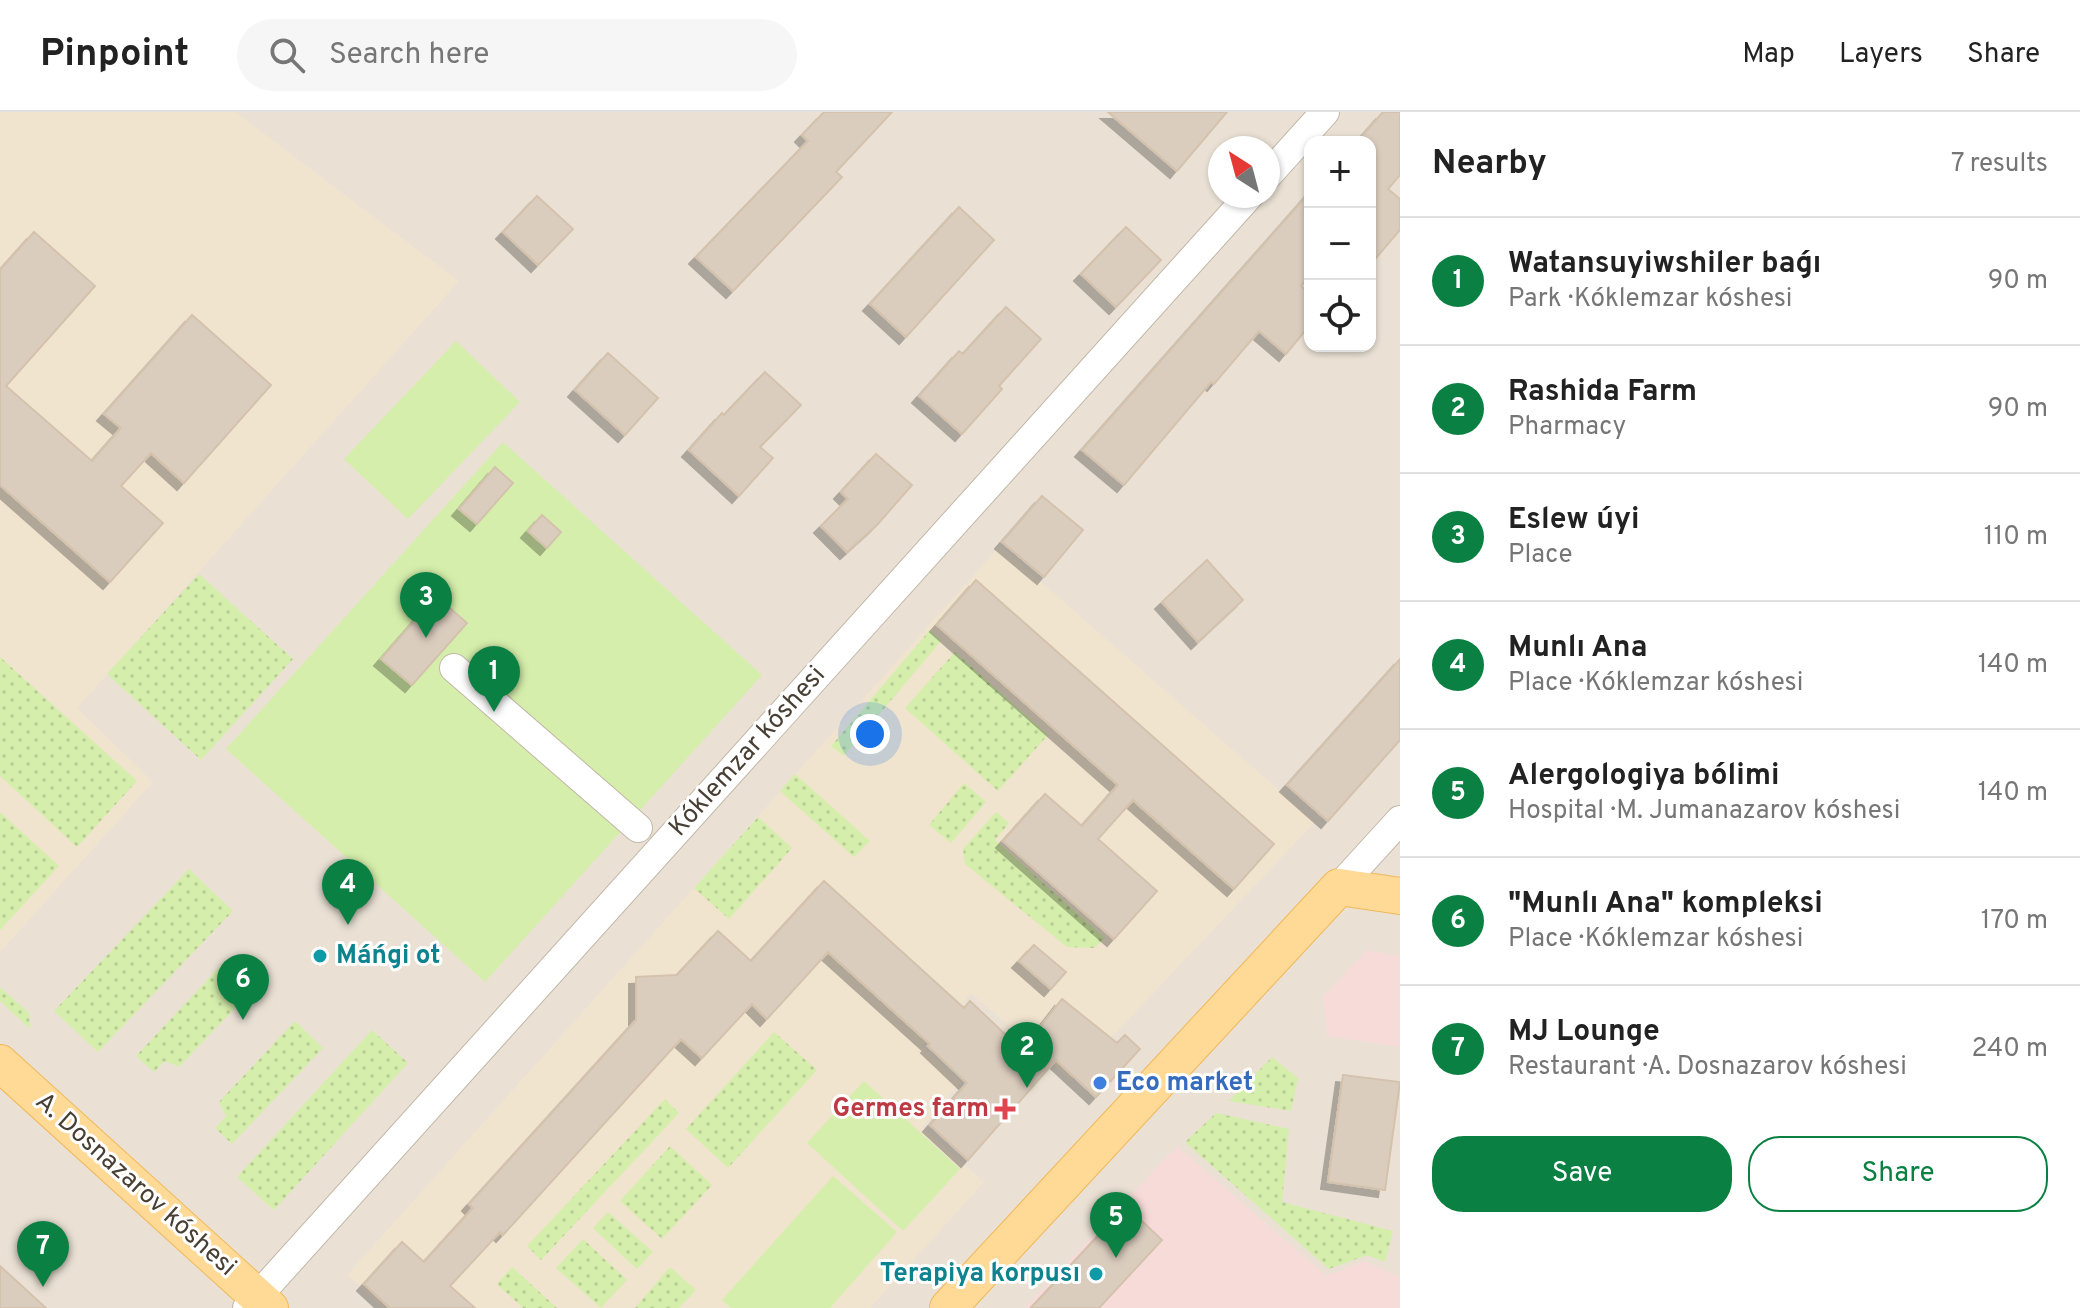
<!DOCTYPE html>
<meta charset="utf-8">
<style>
body{margin:0;font-family:Overpass,sans-serif;background:#f6f6f6;color:#222}
.controls{position:absolute;right:24px;top:24px;display:grid;overflow:hidden;border-radius:16px;box-shadow:0 2px 6px #0004}
.controls button{width:72px;height:72px;display:grid;place-items:center;padding:0;border:0;border-bottom:2px solid #e0e0e0;background:#fff;color:#222;font:40px sans-serif}
.compass{position:absolute;left:1208px;top:24px;width:72px;height:72px;border-radius:50%;background:#fff;box-shadow:0 2px 6px #0004;rotate:324deg}
.you{position:absolute;left:870px;top:622px;width:28px;height:28px;margin:-20px;border:6px solid #fff;border-radius:50%;background:#1a73e8;box-shadow:0 0 0 12px #1a73e833}
.badge{display:grid;place-items:center;width:52px;height:52px;border-radius:50%;background:#0b8043;color:#fff;font-size:26px;font-weight:700}
.pin{position:absolute;translate:-50% -66px;filter:drop-shadow(0 2px 4px #0008)}
.pin::after{content:'';position:absolute;top:42px;width:28px;height:24px;background:inherit;clip-path:polygon(0 0,100% 0,50% 100%)}
.list{margin:0;padding:0;list-style:none}
h2{display:flex;justify-content:space-between;align-items:center;height:104px;margin:0;padding:0 32px;font-size:34px}
h2 small{font-size:26px;font-weight:400;color:#767676}
.list li{display:grid;grid-template-columns:52px 1fr auto;gap:24px;align-items:center;box-sizing:border-box;height:128px;padding:0 32px;border-top:2px solid #e0e0e0}
.list b{display:block;font-size:30px;white-space:nowrap}
.list p{margin:0;font-size:26px;white-space:nowrap;color:#767676}
.list em{font-size:26px;font-style:normal;color:#767676}
.actions{display:flex;gap:16px;padding:24px 32px}
.actions a{flex:1;padding:18px 0;border:2px solid #0b8043;border-radius:32px;text-align:center;font-size:28px;color:#0b8043}
.actions .main{background:#0b8043;color:#fff}
.icon{flex:none;width:44px;height:44px;fill:none;stroke:currentColor;stroke-width:2;stroke-linecap:round;stroke-linejoin:round}
.map{position:relative;flex:none;width:1400px;height:1196px;overflow:hidden}
header{display:flex;align-items:center;gap:48px;box-sizing:border-box;height:112px;padding:0 40px;background:#fff;border-bottom:2px solid #e0e0e0}
header strong{font-size:38px}
nav{display:flex;gap:44px;margin-inline-start:auto;font-size:28px}
.search{width:560px;height:72px;background:#f6f6f6;display:flex;align-items:center;gap:20px;box-sizing:border-box;padding:0 28px;border-radius:44px;color:#767676;font-size:30px}
main{display:flex}
aside{flex:1;background:#fff}
.map>svg:first-child{display:block}
.residential{fill:#eae1d4;fill-rule:evenodd}
.education{fill:#f0e4cf}
.medical{fill:#f7dbd9}
.grass{fill:url(#grass-dots)}
.park{fill:#d5eeab}
.building{fill:#dbcdbe;stroke:#d4c2ad;stroke-width:2;filter:url(#shadow)}
.lines{fill:none;stroke-linecap:round;stroke-linejoin:round}
.minor-casing{stroke:#c2b7a8;stroke-width:30}
.major-casing{stroke:#f1b859;stroke-width:38}
.minor{stroke:#fff;stroke-width:28}
.major{stroke:#ffd996;stroke-width:36}
.culture-dot{fill:#0f9aa8;stroke:#fff;stroke-width:3}
.shop-dot{fill:#3f7fe0;stroke:#fff;stroke-width:3}
.health-dot{fill:#e0444e;stroke:#fff;stroke-width:3}
.labels{text-anchor:middle;dominant-baseline:central;stroke-width:6;stroke-linejoin:round;paint-order:stroke}
.street-label{font-size:26px;fill:#494035;stroke:#fff}
.culture-label{font-size:26px;font-weight:bold;fill:#0d838f;stroke:#fff;text-anchor:start}
.shop-label{font-size:26px;font-weight:bold;fill:#366cbe;stroke:#fff;text-anchor:start}
.health-label{font-size:26px;font-weight:bold;fill:#be3a42;stroke:#fff;text-anchor:end}
</style>
<header>
<strong>Pinpoint</strong>
<div class="search"><svg class="icon" aria-label="search" viewBox="0 0 24 24"><circle cx="10" cy="10" r="6"/><path d="M15 15l6 6"/></svg>Search here</div>
<nav><a>Map</a><a>Layers</a><a>Share</a></nav>
</header>
<main>
<div class="map">
<svg width="1400" height="1196" viewBox="0 0 1400 1196">
<defs>
<pattern id="grass-dots" width="8" height="8" patternUnits="userSpaceOnUse" patternTransform="scale(2)"><rect width="8" height="8" fill="#d5eeab"/><path d="M2 2h.1M6 6h.1" fill="none" stroke="#b8cd94" stroke-width="1.8" stroke-linecap="round"/></pattern>
<filter id="shadow"><feDropShadow dx="-7" dy="7" stdDeviation="0" flood-color="#0004"/></filter>
</defs>
<rect width="100%" height="100%" fill="#f5f0e7"/>
<path class="residential" d="M 0,0 L 1400,0 L 1400,1196 L 0,1196 ZM 1310,30 L 1370,30 L 1370,234 L 1310,234 ZM 1220,36 L 1268,36 L 1268,84 L 1220,84 Z"/>
<path class="education" d="M 0,0 L 235,0 L 459,169 L 77,596 L 153,670 L 0,840 Z
M 1000,434 L 1315,710 L 1071,968 L 971,881 L 922,934 L 961,970 L 922,1015 L 984,1070 L 870,1196 L 383,1196 L 347,1163 Z"/>
<path class="medical" d="M 1367,838 L 1400,844 L 1400,935 L 1327,924 L 1323,885 Z
M 1177,1034 L 1326,1164 L 1365,1149 L 1400,1166 L 1400,1196 L 1025,1196 Z"/>
<path class="grass" d="M 199,462 L 293,547 L 201,648 L 107,562 Z
M 930,518 L 941,529 L 844,644 L 831,634 Z
M 955,540 L 1048,623 L 998,679 L 905,596 Z
M 0,545 L 137,669 L 77,735 L 0,664 Z
M 795,662 L 870,729 L 854,745 L 780,679 Z
M 964,671 L 986,690 L 951,731 L 929,713 Z
M 0,700 L 59,754 L 0,818 Z
M 996,700 L 1009,711 L 995,728 L 1105,826 L 1094,836 L 1067,835 L 965,752 L 963,737 Z
M 758,705 L 792,736 L 729,807 L 694,776 Z
M 189,757 L 233,799 L 98,940 L 54,899 Z
M 227,847 L 256,874 L 179,955 L 165,949 L 154,960 L 136,944 Z
M 0,875 L 29,901 L 30,917 L 0,889 Z
M 295,909 L 323,936 L 232,1032 L 215,1016 L 226,1004 L 219,990 Z
M 372,918 L 408,951 L 274,1098 L 237,1065 Z
M 774,920 L 817,958 L 728,1056 L 686,1017 Z
M 1272,945 L 1298,966 L 1291,999 L 1229,989 Z
M 665,987 L 679,1001 L 541,1148 L 527,1134 Z
M 1216,1001 L 1289,1017 L 1282,1090 L 1393,1119 L 1385,1150 L 1367,1143 L 1329,1157 L 1185,1030 Z
M 670,1034 L 712,1073 L 662,1127 L 620,1089 Z
M 608,1100 L 653,1140 L 637,1157 L 593,1116 Z
M 583,1127 L 627,1168 L 601,1196 L 556,1156 Z
M 512,1155 L 557,1196 L 523,1196 L 497,1172 Z
M 670,1155 L 696,1178 L 679,1196 L 635,1196 Z"/>
<path class="park" d="M 456,229 L 520,290 L 408,407 L 344,347 Z
M 503,330 L 762,563 L 485,870 L 226,637 Z
M 864,969 L 960,1057 L 903,1119 L 807,1031 Z
M 833,1064 L 897,1120 L 830,1196 L 731,1196 L 722,1188 Z"/>
<path class="building" d="M 824,0 L 892,0 L 836,60 L 842,65 L 733,179 L 696,145 L 808,29 L 802,23 Z
M 1108,0 L 1227,0 L 1177,59 Z
M 1383,0 L 1400,0 L 1400,63 L 1388,77 L 1400,87 L 1400,118 L 1370,153 L 1370,30 L 1357,30 Z
M 1310,80 L 1310,163 L 1301,174 L 1310,182 L 1310,213 L 1286,242 L 1259,219 L 1214,272 L 1211,270 L 1124,373 L 1082,338 Z
M 537,84 L 573,117 L 538,153 L 503,120 Z
M 959,95 L 994,128 L 906,225 L 870,192 Z
M 1126,115 L 1161,148 L 1116,195 L 1081,162 Z
M 34,120 L 95,174 L 6,274 L 92,349 L 121,316 L 104,302 L 192,203 L 271,273 L 184,371 L 151,341 L 121,374 L 163,411 L 110,470 L 0,373 L 0,158 Z
M 1006,195 L 1041,227 L 999,274 L 1002,277 L 962,322 L 919,284 L 959,239 L 963,242 Z
M 608,241 L 658,286 L 625,323 L 575,278 Z
M 765,260 L 801,293 L 760,335 L 773,346 L 739,384 L 689,338 L 722,301 L 724,303 Z
M 876,342 L 912,373 L 877,413 L 847,440 L 821,414 L 848,387 L 841,380 Z
M 495,355 L 513,371 L 477,412 L 459,397 Z
M 1042,384 L 1083,418 L 1044,465 L 1002,430 Z
M 542,403 L 561,420 L 547,436 L 528,419 Z
M 1207,448 L 1243,488 L 1198,530 L 1162,490 Z
M 976,468 L 1274,732 L 1234,777 L 1133,688 L 1098,727 L 1157,779 L 1114,827 L 1003,729 L 1045,682 L 1082,714 L 1118,673 L 937,513 Z
M 436,484 L 467,511 L 412,573 L 381,547 Z
M 1400,547 L 1400,628 L 1328,709 L 1287,673 Z
M 824,769 L 964,896 L 970,889 L 1008,925 L 1013,920 L 1027,932 L 1062,887 L 1117,931 L 1125,923 L 1140,937 L 1096,985 L 1056,948 L 968,1048 L 930,1013 L 967,971 L 928,934 L 930,932 L 828,840 L 767,907 L 752,892 L 702,946 L 681,927 L 503,1123 L 500,1120 L 450,1174 L 475,1196 L 390,1196 L 364,1172 L 402,1130 L 424,1150 L 473,1096 L 469,1092 L 636,908 L 636,865 L 677,863 L 718,819 L 751,849 Z
M 1034,833 L 1066,860 L 1051,877 L 1019,849 Z
M 1343,963 L 1400,970 L 1385,1078 L 1328,1070 Z
M 1126,1094 L 1162,1128 L 1099,1196 L 1031,1196 Z
M 0,1154 L 46,1196 L 0,1196 Z"/>
<g class="lines">
<g class="minor-casing">
<path id="minor" d="M 1268,63 L 1325,0
M 454,556 L 638,716
M 1339,775 L 1400,708
M 247,1196 L 1249,84"/>
</g>
<g class="major-casing">
<path id="major" d="M 0,951 L 270,1196
M 948,1196 L 1339,775 L 1400,784"/>
</g>
<use href="#minor" class="minor"/>
<use href="#major" class="major"/>
</g>
<g class="culture-dot">
<circle cx="320" cy="844" r="8"/>
<circle cx="1096" cy="1162" r="8"/>
</g>
<circle class="shop-dot" cx="1100" cy="971" r="8"/>
<path class="health-dot" d="M1001 985h8v8h8v8h-8v8h-8v-8h-8v-8h8z"/>
<g class="labels">
<g class="street-label">
<text transform="translate(748 640) rotate(-48)">Kóklemzar kóshesi</text>
<text transform="translate(135 1073) rotate(42)">A. Dosnazarov kóshesi</text>
</g>
<g class="culture-label">
<text x="336" y="844">Máńgi ot</text>
<text x="1080" y="1162" text-anchor="end">Terapiya korpusı</text>
</g>
<g class="shop-label">
<text x="1116" y="971">Eco market</text>
</g>
<g class="health-label">
<text x="989" y="997">Germes farm</text>
</g>
</g>
</svg>
<div class="controls">
<button>+</button>
<button>−</button>
<button><svg class="icon" aria-label="locate" viewBox="0 0 24 24"><circle cx="12" cy="12" r="6"/><path d="M12 2v4M12 18v4M2 12h4M18 12h4"/></svg></button>
</div>
<svg class="compass" viewBox="-18 -18 36 36"><path d="M0-13l5 13h-10z" fill="#e53935"/><path d="M0 13l5-13h-10z" fill="#767676"/></svg>
<div class="you"></div>
<div class="pin badge" style="left:494px;top:600px">1</div>
<div class="pin badge" style="left:1027px;top:976px">2</div>
<div class="pin badge" style="left:426px;top:526px">3</div>
<div class="pin badge" style="left:348px;top:813px">4</div>
<div class="pin badge" style="left:1116px;top:1146px">5</div>
<div class="pin badge" style="left:243px;top:908px">6</div>
<div class="pin badge" style="left:43px;top:1175px">7</div>
</div>
<aside>
<h2>Nearby<small>7 results</small></h2>
<ul class="list">
<li><span class="badge">1</span><div><b>Watansuyiwshiler baǵı</b><p>Park · Kóklemzar kóshesi</p></div><em>90 m</em></li>
<li><span class="badge">2</span><div><b>Rashida Farm</b><p>Pharmacy</p></div><em>90 m</em></li>
<li><span class="badge">3</span><div><b>Eslew úyi</b><p>Place</p></div><em>110 m</em></li>
<li><span class="badge">4</span><div><b>Munlı Ana</b><p>Place · Kóklemzar kóshesi</p></div><em>140 m</em></li>
<li><span class="badge">5</span><div><b>Alergologiya bólimi</b><p>Hospital · M. Jumanazarov kóshesi</p></div><em>140 m</em></li>
<li><span class="badge">6</span><div><b>&quot;Munlı Ana&quot; kompleksi</b><p>Place · Kóklemzar kóshesi</p></div><em>170 m</em></li>
<li><span class="badge">7</span><div><b>MJ Lounge</b><p>Restaurant · A. Dosnazarov kóshesi</p></div><em>240 m</em></li>
</ul>
<div class="actions"><a class="main">Save</a><a>Share</a></div>
</aside>
</main>
